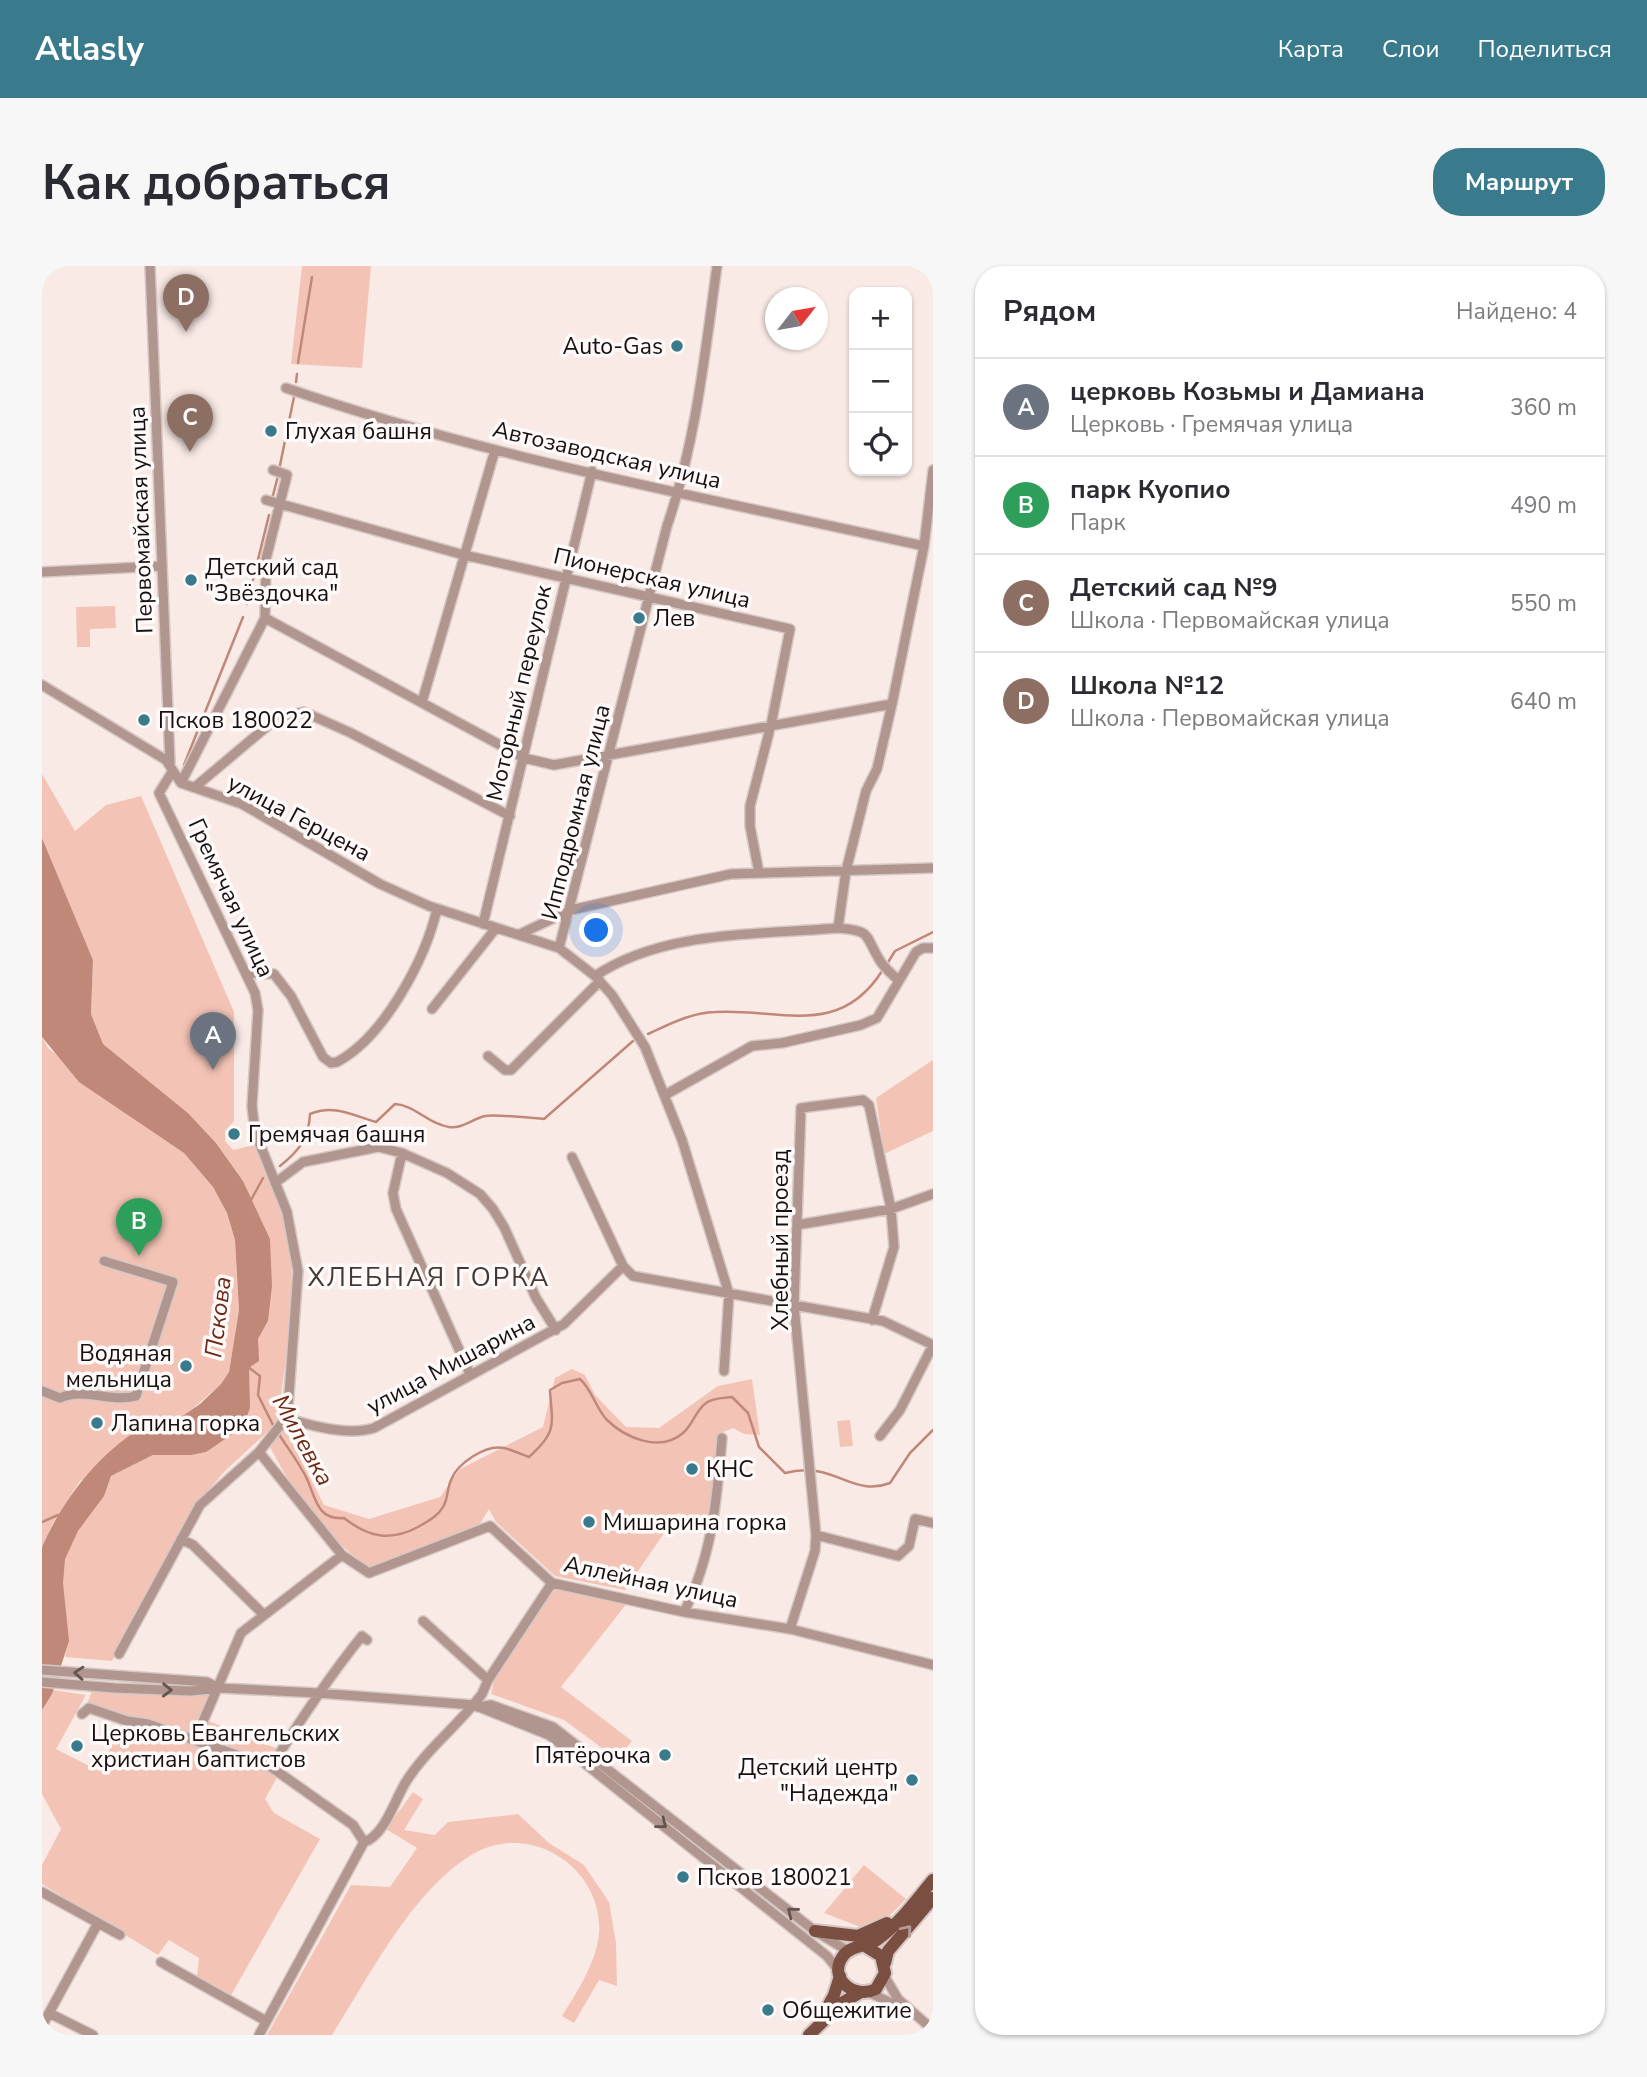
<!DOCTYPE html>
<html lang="ru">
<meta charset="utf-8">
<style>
body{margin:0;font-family:"Nunito Sans",sans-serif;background:#f7f7f7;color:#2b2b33}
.controls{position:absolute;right:21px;top:21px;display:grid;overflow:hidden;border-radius:14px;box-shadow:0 2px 5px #0004}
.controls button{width:63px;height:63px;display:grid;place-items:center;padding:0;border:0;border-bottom:2px solid #e1e1e2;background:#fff;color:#2b2b33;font:35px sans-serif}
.compass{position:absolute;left:723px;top:21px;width:63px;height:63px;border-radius:50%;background:#fff;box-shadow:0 2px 5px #0004;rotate:59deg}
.you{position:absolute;left:555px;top:665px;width:24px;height:24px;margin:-18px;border:5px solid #fff;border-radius:50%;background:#1a73e8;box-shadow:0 0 0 10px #1a73e833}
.badge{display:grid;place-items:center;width:46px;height:46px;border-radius:50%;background:#397b8c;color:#fff;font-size:23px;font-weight:700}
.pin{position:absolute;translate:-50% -58px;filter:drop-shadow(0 2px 4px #0008)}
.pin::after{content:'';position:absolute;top:37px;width:24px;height:21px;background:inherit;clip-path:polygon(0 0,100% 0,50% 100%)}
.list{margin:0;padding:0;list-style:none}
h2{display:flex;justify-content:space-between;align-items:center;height:91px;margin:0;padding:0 28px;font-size:30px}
h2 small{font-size:23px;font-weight:400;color:#7c7c81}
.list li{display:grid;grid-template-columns:46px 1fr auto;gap:21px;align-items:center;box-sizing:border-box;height:98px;padding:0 28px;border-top:2px solid #e1e1e2}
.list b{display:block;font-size:26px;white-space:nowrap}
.list p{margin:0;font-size:23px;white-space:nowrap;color:#7c7c81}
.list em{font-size:23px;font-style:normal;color:#7c7c81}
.icon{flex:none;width:38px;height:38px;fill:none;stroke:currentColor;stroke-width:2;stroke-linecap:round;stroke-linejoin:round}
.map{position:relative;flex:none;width:891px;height:1769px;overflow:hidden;border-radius:28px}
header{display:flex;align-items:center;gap:42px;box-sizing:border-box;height:98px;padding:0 35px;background:#397b8c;color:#fff}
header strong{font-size:33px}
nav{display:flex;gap:38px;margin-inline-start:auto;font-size:24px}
.intro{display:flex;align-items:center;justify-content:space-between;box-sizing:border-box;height:168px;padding:0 42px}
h1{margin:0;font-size:49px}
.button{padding:18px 32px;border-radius:28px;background:#397b8c;color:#fff;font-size:24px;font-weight:700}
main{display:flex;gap:42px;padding:0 42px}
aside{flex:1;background:#fff;border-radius:28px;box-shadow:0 2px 5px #0004}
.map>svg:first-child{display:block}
.green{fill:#f3c4b6}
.water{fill:#c08878}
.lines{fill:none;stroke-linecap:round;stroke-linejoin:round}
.stream{stroke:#c08878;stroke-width:2.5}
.minor-casing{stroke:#d5c7c3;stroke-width:12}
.major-casing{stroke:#d5c7c3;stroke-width:16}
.minor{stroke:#b0968f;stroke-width:9}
.major{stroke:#7a4f42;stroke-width:12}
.oneway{stroke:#635450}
.oneway2{stroke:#b59c94}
.poi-dot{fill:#397b8c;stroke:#fdfaf9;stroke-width:2.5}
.labels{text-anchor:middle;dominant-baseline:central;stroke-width:7;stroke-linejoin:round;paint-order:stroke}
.poi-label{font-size:23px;fill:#161110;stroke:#fdfaf9;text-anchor:start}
.street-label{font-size:23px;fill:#161110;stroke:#fdfaf9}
.water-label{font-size:24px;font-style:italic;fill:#6d2913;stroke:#fdfaf9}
.quarter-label{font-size:26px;letter-spacing:2px;fill:#433834;stroke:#fdfaf9}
</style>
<header>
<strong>Atlasly</strong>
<nav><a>Карта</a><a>Слои</a><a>Поделиться</a></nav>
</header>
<div class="intro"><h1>Как добраться</h1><a class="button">Маршрут</a></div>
<main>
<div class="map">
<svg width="891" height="1769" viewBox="0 0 891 1769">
<rect width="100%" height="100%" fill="#f9eae5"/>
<path class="green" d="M 260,0 L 329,0 L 320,102 L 249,98 Z
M 73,340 L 74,362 L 48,363 L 48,381 L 35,381 L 34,341 Z
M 0,508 L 33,565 L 64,539 L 99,530 L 192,746 L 192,855 L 183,865 L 183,875 L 191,884 L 212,879 C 221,900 233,921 240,943 C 261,1010 243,1087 236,1156 L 183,1205 L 156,1236 L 70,1395 L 23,1391 C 31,1358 13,1323 23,1292 C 33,1261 58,1240 69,1210 L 111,1189 L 149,1189 L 182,1173 L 207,1102 L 216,1095 L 216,1073 L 226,1055 L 201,915 L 174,877 L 146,847 L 61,778 L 49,748 L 51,694 L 0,572 Z
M 0,771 L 6,782 L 101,859 L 142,887 L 171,921 L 185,947 L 193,974 L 197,1044 L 187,1106 L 179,1118 L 139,1153 L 38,1215 L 11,1257 L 0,1281 Z
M 891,794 L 891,865 L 842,888 L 834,832 Z
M 530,1103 L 543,1109 L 553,1129 L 584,1161 L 617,1162 L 676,1120 L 710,1113 L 718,1169 L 702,1168 L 691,1162 L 679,1167 L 669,1258 L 636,1247 L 583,1324 L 513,1310 L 454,1256 L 447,1243 L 436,1261 L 329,1301 C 287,1278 248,1221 227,1179 L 242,1161 L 282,1239 L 327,1253 L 398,1231 L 418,1203 L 501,1161 L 513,1112 Z
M 808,1154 L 811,1180 L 798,1181 L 795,1155 Z
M 512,1320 L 586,1336 L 519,1421 L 590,1475 L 575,1493 L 522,1454 L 449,1428 L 453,1411 Z
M 11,1424 L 44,1429 L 14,1483 L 57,1505 L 84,1450 L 45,1438 L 50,1425 L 171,1429 L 162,1453 L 248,1488 L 223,1533 L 232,1547 L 278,1573 L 188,1731 L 155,1711 L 157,1692 L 127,1674 L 116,1689 L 0,1618 L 0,1599 L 19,1563 L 0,1528 L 0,1444 Z
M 371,1526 L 381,1533 L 362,1564 L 393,1569 L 406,1556 L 476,1548 L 507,1577 L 542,1599 L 567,1636 L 574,1677 L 575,1720 L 557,1714 L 532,1757 L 520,1750 C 535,1726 554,1697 557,1668 C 562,1604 491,1555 433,1587 C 372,1621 327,1711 290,1769 L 225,1769 L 309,1619 L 348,1621 L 375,1582 L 344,1563 Z
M 822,1599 L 864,1633 L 845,1652 L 821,1662 L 782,1647 Z"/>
<path class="water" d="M 0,572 L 51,694 L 49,748 L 61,778 L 146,847 L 174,877 L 201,915 L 228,973 L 230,1020 L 226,1055 L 216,1073 L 217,1095 L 207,1102 L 208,1142 L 201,1161 L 164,1186 L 149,1189 L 111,1189 L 69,1210 L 62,1230 L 36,1265 L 23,1293 L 21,1317 L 27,1375 L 10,1428 L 0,1444 L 0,1281 C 23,1229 59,1185 108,1156 L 122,1163 L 158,1138 L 179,1118 L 187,1106 L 197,1044 L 193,974 L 185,947 L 171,921 L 142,887 L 37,816 L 0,771 Z"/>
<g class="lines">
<path class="stream" d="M 256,97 L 270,11
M 254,116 L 255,108
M 237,204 L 252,131
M 230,233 L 236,210
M 205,338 L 227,249
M 142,499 L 201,351
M 845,698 L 853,685 L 891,666
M 606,768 C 628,758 648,747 673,746 C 737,742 797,773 840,705
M 238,900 C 257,885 267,872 268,848 C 292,838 310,849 334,856 L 353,838 C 373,839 386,858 407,861 C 420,863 430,853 443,850 C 452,848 491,852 502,853 L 591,775
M 209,934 L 221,912
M 206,1101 L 218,1110 L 216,1129 L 232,1161
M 236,1167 C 245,1181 258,1198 265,1213 C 274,1233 275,1254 302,1252 C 326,1271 348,1276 376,1261 C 386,1255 396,1250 401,1241 C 406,1233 405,1223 409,1214 C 415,1198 443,1178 462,1182 C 470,1184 479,1188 487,1191 C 516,1165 510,1159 508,1124 L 520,1117 L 538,1113 C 550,1124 553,1140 564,1153 C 583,1172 618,1187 641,1167 C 651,1159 653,1145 664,1137 C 670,1132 682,1132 690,1131 L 706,1147 L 717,1181 L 743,1207 C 792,1194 810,1232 848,1217 L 868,1187 L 891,1164
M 0,1256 L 16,1249"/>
<g class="minor-casing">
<path id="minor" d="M 108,0 L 128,497
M 244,122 C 451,193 668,233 882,280
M 224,234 L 422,289 L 748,363 L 729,459 L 708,540 L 708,560 L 717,607
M 0,306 L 120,300
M 223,352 L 482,492 L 512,499 L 850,438
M 0,419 L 124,494 L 139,517 L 200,538 L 338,618 L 387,640 L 517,682 L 553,710 L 570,729 L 603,781 L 640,874 L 687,1028 L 682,1105
M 380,436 L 453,184
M 139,517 L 223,352 L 224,293 L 245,209 L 231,204
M 153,521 L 235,452 L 262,446 L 309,467 L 468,550
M 441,658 L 550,205
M 796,662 L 804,605 L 824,525 L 835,503 L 850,438 L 882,280 L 891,204
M 478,668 L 529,644 L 689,608 L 891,602
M 517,682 L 625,260 C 654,176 663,87 675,0
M 205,707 L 232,708 L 249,730 L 281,791 L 289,797 L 295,796 C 342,771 383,694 395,643
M 553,710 C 622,664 717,669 796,662 C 830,665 822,668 837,693 C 841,701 850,708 856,714
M 390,743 L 454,662
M 446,790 L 463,804 L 469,804 L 558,715
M 623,829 L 710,780 L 740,777 L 819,759 L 835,752 L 874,686 L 881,682 L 891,682
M 360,887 L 351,927 L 354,943 L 428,1108
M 530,891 L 581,1000
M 233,917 L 261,896 L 336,881 L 360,887 L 405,907 L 438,928 L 451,943 L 462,961 L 494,1032 L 514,1064
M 755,959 L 849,943 L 891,928
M 0,1125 L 18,1132 C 41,1121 70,1137 94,1130 L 131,1016 L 62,995
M 244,1152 C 270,1160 306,1170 332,1162 L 522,1058 L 581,1000 L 591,1010 L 841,1055 L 891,1079
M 838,1170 L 858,1144 L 891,1079
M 217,1186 L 300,1289
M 774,1269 L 856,1290 L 867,1280 L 873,1253 L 891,1257
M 139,1273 L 151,1279 L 222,1349
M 642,1346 C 670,1291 675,1233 680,1172
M 381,1355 L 446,1414
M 748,1363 L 773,1285 L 774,1269 L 752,1039 L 759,842 L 821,834 L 827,839 L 849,943 L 852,981 L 830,1054
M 77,1388 L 158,1239 L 217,1186 L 244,1152 L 246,1142 L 256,1005 L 245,946 L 213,866 L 210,840 L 216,744 L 213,727 L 117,527 L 130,506
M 0,1404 L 165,1416 L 177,1422
M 0,1416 L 73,1422 L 149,1425 L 177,1422 L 276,1427 L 432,1439 L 507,1469 L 785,1690 L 797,1705
M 436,1441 L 449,1439 L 511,1461 L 773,1665 L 806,1685
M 40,1448 L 47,1442 L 85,1455 L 106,1458 L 229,1501 L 311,1559 L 322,1576
M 153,1474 L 199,1367 L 300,1289 L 327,1307 L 448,1260 L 510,1317 L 642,1346 L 748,1363 L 891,1399
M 229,1501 C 257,1456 286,1412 320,1370 L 325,1374
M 0,1626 L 78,1669
M 119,1696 L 224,1755
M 843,1711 L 856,1733 L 891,1764
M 826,1726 L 862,1743
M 7,1747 L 51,1769
M 0,1760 L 56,1657
M 217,1769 L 322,1576 C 341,1571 353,1535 362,1519 C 382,1485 417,1459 440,1428 L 446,1414 L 510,1317"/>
</g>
<g class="major-casing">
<path id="major" d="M 773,1665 L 816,1670 L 845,1657
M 823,1680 L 839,1690 L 843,1707 L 834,1723 C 812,1734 785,1712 801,1690 C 809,1679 824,1681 835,1674 C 857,1658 874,1634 891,1614
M 843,1697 L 846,1685 L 891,1632
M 780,1751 L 792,1729 L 798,1710
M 767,1769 L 800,1737 L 817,1727"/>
</g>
<use href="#minor" class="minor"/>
<use href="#major" class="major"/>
</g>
<defs><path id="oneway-chevron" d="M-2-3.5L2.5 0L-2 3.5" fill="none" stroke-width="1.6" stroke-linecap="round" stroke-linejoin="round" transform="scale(1.75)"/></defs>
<g class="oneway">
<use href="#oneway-chevron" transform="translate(37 1407) rotate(-176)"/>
<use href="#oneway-chevron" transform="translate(125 1424) rotate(1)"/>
<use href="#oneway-chevron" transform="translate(620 1558) rotate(38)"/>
<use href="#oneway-chevron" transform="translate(750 1646) rotate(-141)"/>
</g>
<use class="oneway2" href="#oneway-chevron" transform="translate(865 1664) rotate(-50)"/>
<g class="poi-dot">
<circle cx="635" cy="80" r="7"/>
<circle cx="229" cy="165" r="7"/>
<circle cx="149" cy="314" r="7"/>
<circle cx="597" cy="352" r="7"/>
<circle cx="102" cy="454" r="7"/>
<circle cx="192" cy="868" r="7"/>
<circle cx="144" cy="1100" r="7"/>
<circle cx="55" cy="1157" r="7"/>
<circle cx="650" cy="1203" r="7"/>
<circle cx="547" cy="1256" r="7"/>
<circle cx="35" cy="1480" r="7"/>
<circle cx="623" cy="1489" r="7"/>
<circle cx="870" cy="1514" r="7"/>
<circle cx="641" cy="1611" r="7"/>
<circle cx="726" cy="1744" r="7"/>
</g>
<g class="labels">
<g class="poi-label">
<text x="621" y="80" text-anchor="end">Auto-Gas</text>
<text x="243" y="165">Глухая башня</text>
<text x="163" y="301">Детский сад<tspan x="163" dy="26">"Звёздочка"</tspan></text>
<text x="611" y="352">Лев</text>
<text x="116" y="454">Псков 180022</text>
<text x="206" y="868">Гремячая башня</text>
<text x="130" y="1087" text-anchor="end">Водяная<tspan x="130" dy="26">мельница</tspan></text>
<text x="69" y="1157">Лапина горка</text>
<text x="664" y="1203">КНС</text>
<text x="561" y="1256">Мишарина горка</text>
<text x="49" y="1467">Церковь Евангельских<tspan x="49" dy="26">христиан баптистов</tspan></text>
<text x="609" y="1489" text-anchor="end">Пятёрочка</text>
<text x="856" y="1501" text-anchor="end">Детский центр<tspan x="856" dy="26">"Надежда"</tspan></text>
<text x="655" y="1611">Псков 180021</text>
<text x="740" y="1744">Общежитие</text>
</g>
<g class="street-label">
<text transform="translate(565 189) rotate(13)">Автозаводская улица</text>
<text transform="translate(99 254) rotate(-92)">Первомайская улица</text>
<text transform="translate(610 312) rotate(13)">Пионерская улица</text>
<text transform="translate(477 427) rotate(-77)">Моторный переулок</text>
<text transform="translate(534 546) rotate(-76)">Ипподромная улица</text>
<text transform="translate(257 552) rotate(28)">улица Герцена</text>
<text transform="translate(189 632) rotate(65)">Гремячая улица</text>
<text transform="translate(738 974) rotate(-90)">Хлебный проезд</text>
<text transform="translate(409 1098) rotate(-28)">улица Мишарина</text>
<text transform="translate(609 1316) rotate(12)">Аллейная улица</text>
</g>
<g class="water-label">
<text transform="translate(176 1051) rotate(-83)">Пскова</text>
<text transform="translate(261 1174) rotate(61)">Милевка</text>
</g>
<g class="quarter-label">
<text x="387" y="1011">ХЛЕБНАЯ ГОРКА</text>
</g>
</g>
</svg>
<div class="controls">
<button>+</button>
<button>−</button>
<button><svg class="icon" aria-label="locate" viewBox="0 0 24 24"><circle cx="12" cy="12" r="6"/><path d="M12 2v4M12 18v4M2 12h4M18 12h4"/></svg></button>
</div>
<svg class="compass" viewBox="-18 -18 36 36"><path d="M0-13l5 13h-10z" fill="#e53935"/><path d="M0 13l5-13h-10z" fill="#7c7c81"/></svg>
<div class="you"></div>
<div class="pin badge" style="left:171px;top:804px;background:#6b7280">A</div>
<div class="pin badge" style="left:97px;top:990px;background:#2e9e5b">B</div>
<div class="pin badge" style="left:148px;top:186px;background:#8d6e63">C</div>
<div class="pin badge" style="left:144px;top:66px;background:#8d6e63">D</div>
</div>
<aside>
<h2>Рядом<small>Найдено: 4</small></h2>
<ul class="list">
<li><span class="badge" style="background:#6b7280">A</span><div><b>церковь Козьмы и Дамиана</b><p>Церковь · Гремячая улица</p></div><em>360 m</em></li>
<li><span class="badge" style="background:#2e9e5b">B</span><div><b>парк Куопио</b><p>Парк</p></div><em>490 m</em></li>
<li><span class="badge" style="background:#8d6e63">C</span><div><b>Детский сад №9</b><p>Школа · Первомайская улица</p></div><em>550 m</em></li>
<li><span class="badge" style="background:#8d6e63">D</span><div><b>Школа №12</b><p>Школа · Первомайская улица</p></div><em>640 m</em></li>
</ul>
</aside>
</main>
